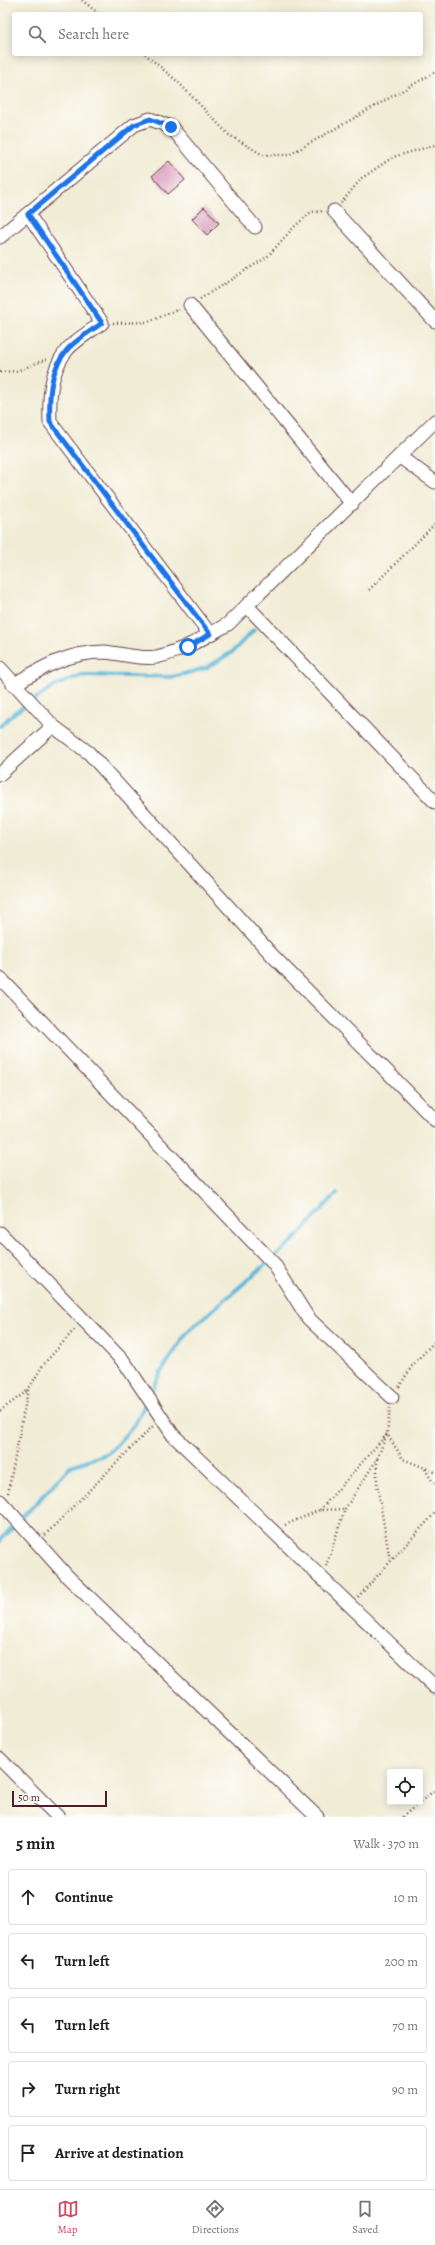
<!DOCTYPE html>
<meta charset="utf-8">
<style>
body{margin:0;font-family:Alegreya,serif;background:#f6f6f6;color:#202124}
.controls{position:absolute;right:12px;bottom:12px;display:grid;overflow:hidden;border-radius:4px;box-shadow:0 2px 10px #0003}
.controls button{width:36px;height:36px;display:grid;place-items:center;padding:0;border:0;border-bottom:1px solid #e0e0e0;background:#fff;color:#202124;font:20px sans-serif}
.scale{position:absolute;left:12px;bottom:10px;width:95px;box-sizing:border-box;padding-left:4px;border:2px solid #4a1f2b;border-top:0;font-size:11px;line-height:14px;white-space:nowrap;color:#4a1f2b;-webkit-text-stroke:3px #fdfcf7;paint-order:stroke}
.stop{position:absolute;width:12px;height:12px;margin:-9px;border:3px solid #1a73e8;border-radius:50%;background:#fff}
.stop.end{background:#1a73e8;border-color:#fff;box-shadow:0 1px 4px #0008}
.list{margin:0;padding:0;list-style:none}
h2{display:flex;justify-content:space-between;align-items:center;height:52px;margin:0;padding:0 16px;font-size:17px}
h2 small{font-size:13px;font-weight:400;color:#757577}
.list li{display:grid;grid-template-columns:26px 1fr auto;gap:12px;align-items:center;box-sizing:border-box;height:56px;margin:0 8px 8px;padding:0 8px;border:1px solid #e0e0e0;border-radius:4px}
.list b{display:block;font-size:15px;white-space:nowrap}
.list em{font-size:13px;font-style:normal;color:#757577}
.icon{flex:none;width:22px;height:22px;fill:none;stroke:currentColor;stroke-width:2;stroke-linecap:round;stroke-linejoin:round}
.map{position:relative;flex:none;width:435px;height:1817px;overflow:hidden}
.search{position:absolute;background:#fff;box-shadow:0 2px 10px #0003;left:12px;right:12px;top:12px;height:44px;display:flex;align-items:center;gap:10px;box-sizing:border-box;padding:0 14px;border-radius:4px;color:#757577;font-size:15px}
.sheet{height:372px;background:#fff}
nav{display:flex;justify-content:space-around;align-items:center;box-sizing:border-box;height:56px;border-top:1px solid #e0e0e0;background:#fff;font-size:11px;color:#757577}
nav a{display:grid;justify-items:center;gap:2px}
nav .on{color:#d1495b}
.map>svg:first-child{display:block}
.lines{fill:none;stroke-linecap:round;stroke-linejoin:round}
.stream{stroke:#59b6d7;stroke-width:4}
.building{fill:#d896ba}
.minor-casing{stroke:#633e44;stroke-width:15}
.path{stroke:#633e44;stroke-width:2.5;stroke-dasharray:1 3;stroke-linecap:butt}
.minor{stroke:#fff;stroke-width:13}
.route{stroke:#1a73e8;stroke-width:5}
</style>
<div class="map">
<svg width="435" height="1817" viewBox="0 0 435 1817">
<rect width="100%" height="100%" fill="#fdfcf7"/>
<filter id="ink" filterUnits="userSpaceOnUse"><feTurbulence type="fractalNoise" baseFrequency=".025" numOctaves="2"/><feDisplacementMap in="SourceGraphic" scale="8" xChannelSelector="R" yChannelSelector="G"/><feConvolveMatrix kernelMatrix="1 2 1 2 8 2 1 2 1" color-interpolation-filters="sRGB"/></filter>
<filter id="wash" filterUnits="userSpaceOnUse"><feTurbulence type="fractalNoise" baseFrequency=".012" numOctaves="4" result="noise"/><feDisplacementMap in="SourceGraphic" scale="16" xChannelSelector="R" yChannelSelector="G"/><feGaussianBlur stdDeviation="0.9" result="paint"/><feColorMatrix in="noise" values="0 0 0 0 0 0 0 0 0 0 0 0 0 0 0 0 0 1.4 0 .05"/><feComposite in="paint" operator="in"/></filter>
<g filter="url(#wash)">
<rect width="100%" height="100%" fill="#f1ecd5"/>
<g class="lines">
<path class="stream" d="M 0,726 L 14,713 L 56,685 L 82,675 L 172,677 L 206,668 L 231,653 L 254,630
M 0,1541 L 71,1466 L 109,1453 L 135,1424 L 161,1372 L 187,1332 L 293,1241 L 337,1193"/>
</g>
<g id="blocks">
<path class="building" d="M 169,161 L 185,180 L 168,194 L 152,176 Z
M 204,207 L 219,223 L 207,235 L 192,219 Z"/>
</g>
</g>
<g filter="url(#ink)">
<use href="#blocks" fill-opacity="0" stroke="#633e44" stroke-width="1"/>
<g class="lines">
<g class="minor-casing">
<path id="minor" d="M 334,211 L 435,321
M 28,214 L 102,323 C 91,331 75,340 66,351 C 50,372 49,398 50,422 L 210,634
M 0,237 L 134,125 L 150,119 L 171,127 L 255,227
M 190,305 L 352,504
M 400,457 L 435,482
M 247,606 L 435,802
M 0,668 L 53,726 L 89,753 L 273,956 L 435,1120
M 13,685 C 43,667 69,652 104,652 C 120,653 140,660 156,657 C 183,651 205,637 228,624 L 435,421
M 0,774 L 53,726
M 0,978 L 274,1264 L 308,1318 L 392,1397
M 0,1233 L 125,1363 L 173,1435 L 435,1687
M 0,1501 L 68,1577 L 317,1817
M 0,1759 L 58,1817"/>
</g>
<path class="path" d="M 82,0 L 99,14
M 145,54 L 178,82 L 229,135 L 263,155 L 289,155 L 435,72
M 341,203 L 362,178 L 393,157 L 435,145
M 200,299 L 267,257 L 294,227 L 311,212 L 324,211
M 113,323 L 148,322 L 179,309
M 0,372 L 17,371 L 47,359
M 369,590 L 435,524
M 399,1387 L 412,1366 L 435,1341
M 0,1411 L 27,1391
M 377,1459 L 377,1484 L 390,1561
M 425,1469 L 435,1486
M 8,1493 L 28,1390 L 43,1365 L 75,1329
M 320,1510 L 387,1434 L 403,1459 L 435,1472
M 285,1525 L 320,1510 L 345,1509
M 45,1535 L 153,1426
M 326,1566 L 345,1509 L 377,1459 L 387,1434 L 390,1408
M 358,1597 L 435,1513
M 402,1817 L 435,1790"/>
<use href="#minor" class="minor"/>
</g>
</g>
<g class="lines" filter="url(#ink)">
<path class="route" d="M 171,127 L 150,119 L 134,125 L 28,214 L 102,323 C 91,331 75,340 66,351 C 49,372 49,398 50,422 L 210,634 L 188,647"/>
</g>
</svg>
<div class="controls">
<button><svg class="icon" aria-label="locate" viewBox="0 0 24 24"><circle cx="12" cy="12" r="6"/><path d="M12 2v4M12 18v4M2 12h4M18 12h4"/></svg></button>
</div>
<div class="scale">50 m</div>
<div class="stop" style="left:188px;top:647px"></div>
<div class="stop end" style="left:171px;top:127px"></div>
<div class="search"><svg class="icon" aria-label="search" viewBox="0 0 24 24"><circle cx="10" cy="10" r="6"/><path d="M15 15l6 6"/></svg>Search here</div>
</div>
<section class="sheet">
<h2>5 min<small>Walk · 370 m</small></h2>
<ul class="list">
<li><svg class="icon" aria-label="ahead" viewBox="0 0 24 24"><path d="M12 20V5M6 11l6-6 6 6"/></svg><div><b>Continue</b></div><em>10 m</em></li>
<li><svg class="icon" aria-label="left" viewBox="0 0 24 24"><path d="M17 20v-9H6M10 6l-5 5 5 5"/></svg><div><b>Turn left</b></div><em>200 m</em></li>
<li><svg class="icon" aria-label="left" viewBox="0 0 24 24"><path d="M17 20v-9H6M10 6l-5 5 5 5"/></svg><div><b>Turn left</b></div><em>70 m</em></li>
<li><svg class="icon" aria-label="right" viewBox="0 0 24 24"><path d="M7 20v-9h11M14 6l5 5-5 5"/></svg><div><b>Turn right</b></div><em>90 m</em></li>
<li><svg class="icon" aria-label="arrive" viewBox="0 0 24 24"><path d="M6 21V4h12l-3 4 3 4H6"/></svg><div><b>Arrive at destination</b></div></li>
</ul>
</section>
<nav>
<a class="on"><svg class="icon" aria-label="map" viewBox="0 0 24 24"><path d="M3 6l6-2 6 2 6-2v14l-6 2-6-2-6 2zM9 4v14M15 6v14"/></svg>Map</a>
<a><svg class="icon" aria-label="directions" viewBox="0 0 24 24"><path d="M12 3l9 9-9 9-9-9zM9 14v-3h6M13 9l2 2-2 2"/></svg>Directions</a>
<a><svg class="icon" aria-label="saved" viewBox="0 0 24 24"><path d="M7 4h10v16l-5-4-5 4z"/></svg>Saved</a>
</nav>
